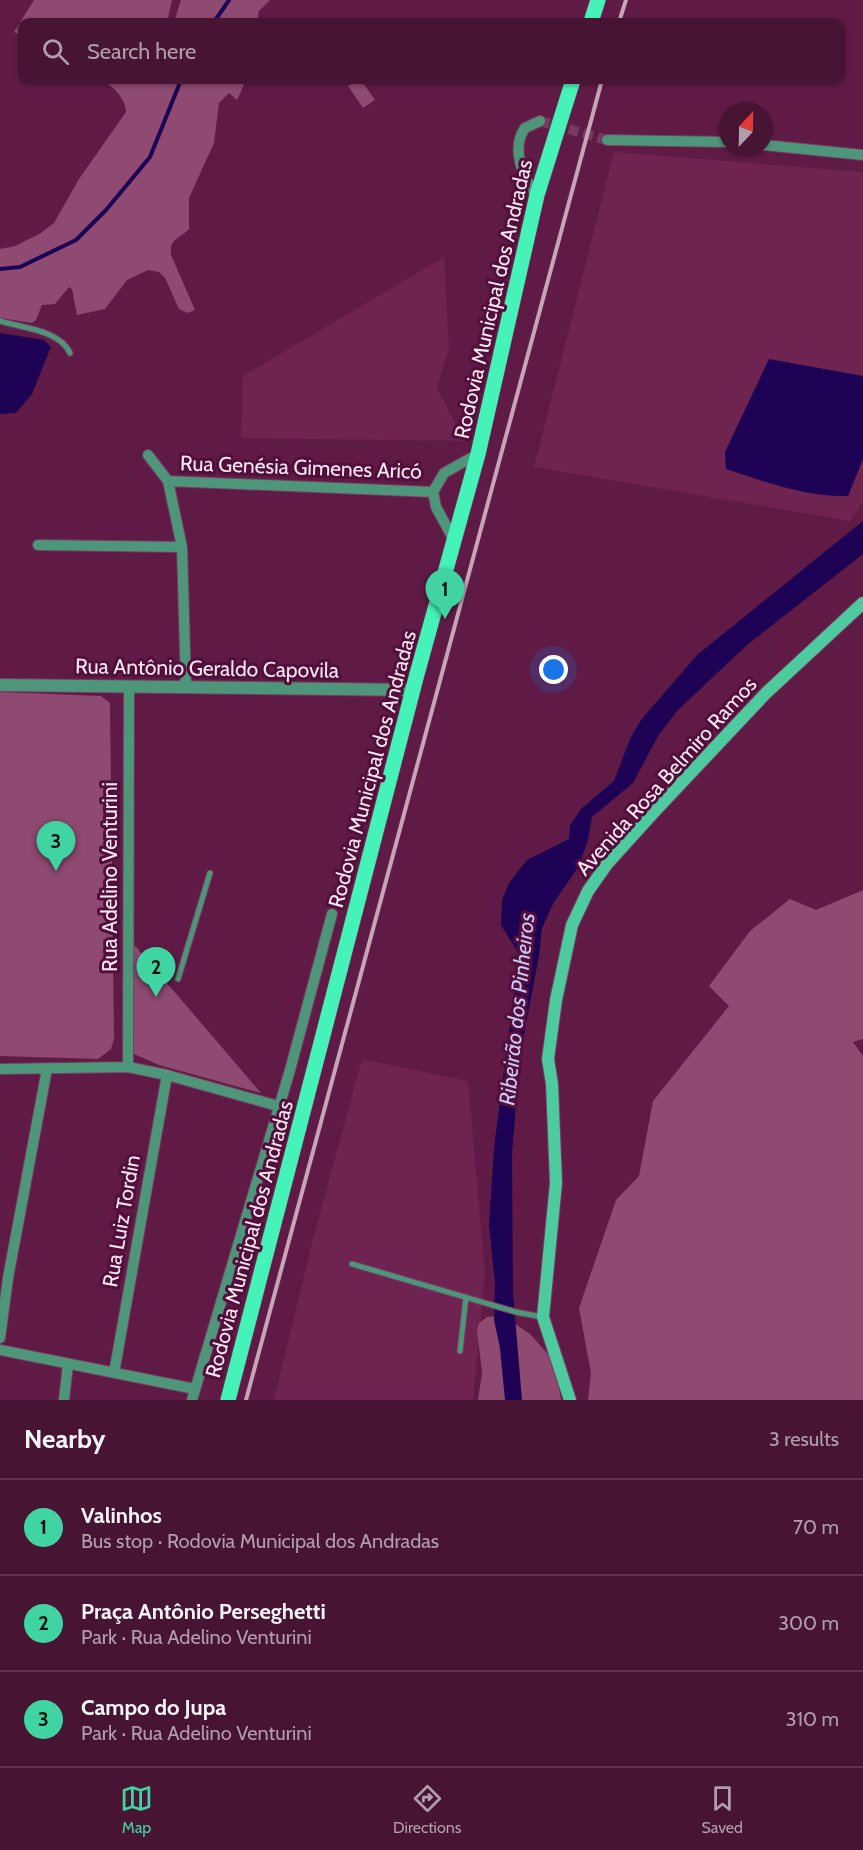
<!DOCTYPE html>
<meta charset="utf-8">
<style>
body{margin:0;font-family:Cabin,sans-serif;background:#512140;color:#f1f3f6}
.compass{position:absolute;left:719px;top:102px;width:54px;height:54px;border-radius:50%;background:#471434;box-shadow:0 2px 4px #0004;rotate:22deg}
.you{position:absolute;left:554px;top:670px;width:21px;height:21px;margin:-15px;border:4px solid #fff;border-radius:50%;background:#1a73e8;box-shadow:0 0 0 9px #1a73e833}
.badge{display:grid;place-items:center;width:39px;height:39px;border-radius:50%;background:#3fd4a2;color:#111;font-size:20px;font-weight:700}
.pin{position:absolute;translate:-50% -50px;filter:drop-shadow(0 2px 3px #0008)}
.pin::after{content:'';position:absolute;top:32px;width:21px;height:18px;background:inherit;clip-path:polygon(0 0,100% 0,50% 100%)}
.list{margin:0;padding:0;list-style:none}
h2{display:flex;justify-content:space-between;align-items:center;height:78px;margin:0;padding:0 24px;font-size:26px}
h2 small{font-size:20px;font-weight:400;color:#b09eac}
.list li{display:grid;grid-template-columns:39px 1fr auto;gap:18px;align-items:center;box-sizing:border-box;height:96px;padding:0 24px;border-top:2px solid #5f334f}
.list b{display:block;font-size:22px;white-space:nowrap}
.list p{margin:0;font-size:20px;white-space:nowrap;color:#b09eac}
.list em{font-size:20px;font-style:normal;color:#b09eac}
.icon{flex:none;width:33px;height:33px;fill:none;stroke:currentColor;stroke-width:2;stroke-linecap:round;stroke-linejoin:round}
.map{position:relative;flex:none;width:863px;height:1400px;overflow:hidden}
.search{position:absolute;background:#471434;box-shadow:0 2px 4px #0004;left:18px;right:18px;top:18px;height:66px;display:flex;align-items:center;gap:15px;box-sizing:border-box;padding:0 21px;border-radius:12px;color:#b09eac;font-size:22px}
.sheet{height:366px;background:#471434}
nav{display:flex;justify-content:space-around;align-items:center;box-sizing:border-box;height:84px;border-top:2px solid #5f334f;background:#471434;font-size:16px;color:#b09eac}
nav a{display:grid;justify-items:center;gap:3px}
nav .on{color:#3fd4a2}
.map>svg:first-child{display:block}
.built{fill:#6e2351}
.green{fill:#8e4a71}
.water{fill:#1d0154}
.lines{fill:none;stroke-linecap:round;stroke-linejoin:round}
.stream{stroke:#1d0154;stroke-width:4}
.minor-tunnel{stroke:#763a5f;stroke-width:10;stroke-dasharray:10 5;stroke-linecap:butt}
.service-casing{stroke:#783c61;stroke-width:7}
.minor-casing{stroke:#783c61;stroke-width:12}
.tertiary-casing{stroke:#783c61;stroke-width:14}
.secondary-casing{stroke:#783c61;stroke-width:14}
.primary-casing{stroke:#783c61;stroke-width:16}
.service{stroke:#4e967a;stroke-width:5}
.minor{stroke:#4e967a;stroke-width:10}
.tertiary{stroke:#4e967a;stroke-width:12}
.secondary{stroke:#4dca9e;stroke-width:12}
.primary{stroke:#45f3b9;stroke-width:15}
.rail{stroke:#c6a5b9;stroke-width:4}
.labels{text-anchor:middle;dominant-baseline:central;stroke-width:6;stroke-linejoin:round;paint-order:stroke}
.street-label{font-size:21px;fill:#f9e8f1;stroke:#530f3b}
.water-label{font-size:22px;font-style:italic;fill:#c9c8f6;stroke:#530f3b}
</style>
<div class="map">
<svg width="863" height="1400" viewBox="0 0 863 1400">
<rect width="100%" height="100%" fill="#5f1b45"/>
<path class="built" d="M 614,152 L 863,172 L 863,502 L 850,521 L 534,467 Z
M 444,257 L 449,348 L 437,388 L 464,441 L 241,438 L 243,376 Z
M 362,1059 L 468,1081 L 485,1272 L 473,1400 L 274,1400 L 314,1235 Z"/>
<path class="green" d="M 34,0 L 172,0 L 167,22 L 22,22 L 22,36 L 14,32 Z
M 181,0 L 270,0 L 259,11 L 257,22 L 174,22 Z
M 103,80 L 246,80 L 237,100 L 229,93 L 219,103 L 214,143 L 189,198 L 189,229 C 180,239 169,238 171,255 L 195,310 L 187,313 L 179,309 L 165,278 L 159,272 L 148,270 L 127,280 L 105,309 L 77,315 L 72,289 L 69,287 L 55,304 L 42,305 L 36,320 L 32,323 L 0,318 L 0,249 L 15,246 L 41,233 L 54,223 L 79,179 L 126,112 C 125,97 114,88 103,80 Z
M 358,80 L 361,80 L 375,100 L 363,108 L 348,86 Z
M 0,692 L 101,696 L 110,703 L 114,1039 L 111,1049 L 98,1059 L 0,1056 Z
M 863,890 L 863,1039 L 853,1042 L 863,1056 L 863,1400 L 588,1400 L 591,1373 L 579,1308 L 616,1200 L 639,1176 L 653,1101 L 729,1006 L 709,986 L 750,931 L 790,899 L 816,910 Z
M 131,941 L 261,1093 L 159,1065 L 134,1054 Z
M 498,1316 L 511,1321 L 530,1334 L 555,1362 L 561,1400 L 478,1400 L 482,1373 L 477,1330 L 479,1323 L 487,1317 Z"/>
<path class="water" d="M 0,333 L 44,340 L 51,347 L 32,394 L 16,413 L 0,414 Z
M 769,359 L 863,376 L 863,459 L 848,496 C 805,497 766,482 726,469 L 725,452 Z
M 863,521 L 863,554 L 747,645 L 677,711 L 658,736 L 633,783 L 592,817 L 588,840 L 579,866 L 554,902 L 542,928 L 539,956 L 520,1055 L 512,1154 L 513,1293 L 522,1400 L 505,1400 L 500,1348 L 494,1320 L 495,1283 L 489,1226 L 494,1147 L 519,954 L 501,925 L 502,900 L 509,883 L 527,860 L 569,839 L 570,825 L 582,808 L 614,781 L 630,739 L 641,720 L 697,655 Z"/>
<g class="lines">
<path class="stream" d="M 214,22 L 229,0
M 0,269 L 20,267 L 76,240 L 106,210 L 150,157 L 181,80"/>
<path class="minor-tunnel" d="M 540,121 L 607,140"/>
<g class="service-casing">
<path id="service" d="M 0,321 C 22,328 60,330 70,353
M 178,979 L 210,873
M 352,1264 L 516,1312 L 542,1317
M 460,1351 L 466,1297"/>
</g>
<g class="minor-casing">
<path id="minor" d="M 607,140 L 728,142
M 764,145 L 863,155
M 537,195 C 522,179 511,147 525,128 L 540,121
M 148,455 L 168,481 L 182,547 L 186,686
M 168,481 L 433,492
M 455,542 L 436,507 L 433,492 L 444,473 L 478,454
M 38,545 L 182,547
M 128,1067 L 129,687
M 0,1069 L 128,1067 L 167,1075 L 278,1106
M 0,1338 L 8,1278 L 47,1069
M 0,1350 L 195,1389
M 114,1373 L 167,1075
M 64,1400 L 68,1364
M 192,1400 L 290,1070 L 332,914"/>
</g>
<g class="tertiary-casing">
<path id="tertiary" d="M 0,685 L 414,690"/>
</g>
<g class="secondary-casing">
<path id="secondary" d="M 570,1400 L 543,1317 L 556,1183 L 552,1084 L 548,1059 L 556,1000 L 572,925 L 588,891 L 607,864 L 654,812 L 766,693 L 863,603"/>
</g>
<g class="primary-casing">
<path id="primary" d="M 591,22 L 598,0
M 228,1400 L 417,674 L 478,454 L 537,195 L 573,80"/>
</g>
<use href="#service" class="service"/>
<use href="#minor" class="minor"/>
<use href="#tertiary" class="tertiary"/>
<use href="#secondary" class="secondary"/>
<use href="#primary" class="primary"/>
<path class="rail" d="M 619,22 L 626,0
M 246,1400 L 602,80"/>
</g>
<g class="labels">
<g class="street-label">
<text transform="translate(493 299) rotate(-77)">Rodovia Municipal dos Andradas</text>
<text transform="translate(301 467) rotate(2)">Rua Genésia Gimenes Aricó</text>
<text transform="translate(207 668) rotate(1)">Rua Antônio Geraldo Capovila</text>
<text transform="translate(372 769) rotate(-75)">Rodovia Municipal dos Andradas</text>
<text transform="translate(666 776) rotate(-48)">Avenida Rosa Belmiro Ramos</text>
<text transform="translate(109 877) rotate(-90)">Rua Adelino Venturini</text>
<text transform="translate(121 1221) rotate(-80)">Rua Luiz Tordin</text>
<text transform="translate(249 1239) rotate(-75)">Rodovia Municipal dos Andradas</text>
</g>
<g class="water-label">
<text transform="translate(517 1009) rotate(-84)">Ribeirão dos Pinheiros</text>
</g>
</g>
</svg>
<svg class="compass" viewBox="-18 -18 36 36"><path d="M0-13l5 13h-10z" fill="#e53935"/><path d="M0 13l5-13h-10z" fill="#b09eac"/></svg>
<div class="you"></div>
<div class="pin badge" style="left:445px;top:619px">1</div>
<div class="pin badge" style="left:156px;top:997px">2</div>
<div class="pin badge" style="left:56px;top:871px">3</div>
<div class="search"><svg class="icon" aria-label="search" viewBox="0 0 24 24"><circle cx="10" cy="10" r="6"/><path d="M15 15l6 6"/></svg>Search here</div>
</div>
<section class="sheet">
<h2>Nearby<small>3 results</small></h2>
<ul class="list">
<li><span class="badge">1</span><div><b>Valinhos</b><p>Bus stop · Rodovia Municipal dos Andradas</p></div><em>70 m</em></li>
<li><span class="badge">2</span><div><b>Praça Antônio Perseghetti</b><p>Park · Rua Adelino Venturini</p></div><em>300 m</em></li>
<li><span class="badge">3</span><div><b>Campo do Jupa</b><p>Park · Rua Adelino Venturini</p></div><em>310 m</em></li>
</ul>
</section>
<nav>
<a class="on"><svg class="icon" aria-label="map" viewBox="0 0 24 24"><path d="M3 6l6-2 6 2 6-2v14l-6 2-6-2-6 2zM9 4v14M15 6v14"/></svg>Map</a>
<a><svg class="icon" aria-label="directions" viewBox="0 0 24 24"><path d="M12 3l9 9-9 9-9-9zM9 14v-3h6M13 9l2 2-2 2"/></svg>Directions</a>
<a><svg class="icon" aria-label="saved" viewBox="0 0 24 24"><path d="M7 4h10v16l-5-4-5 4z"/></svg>Saved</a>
</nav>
